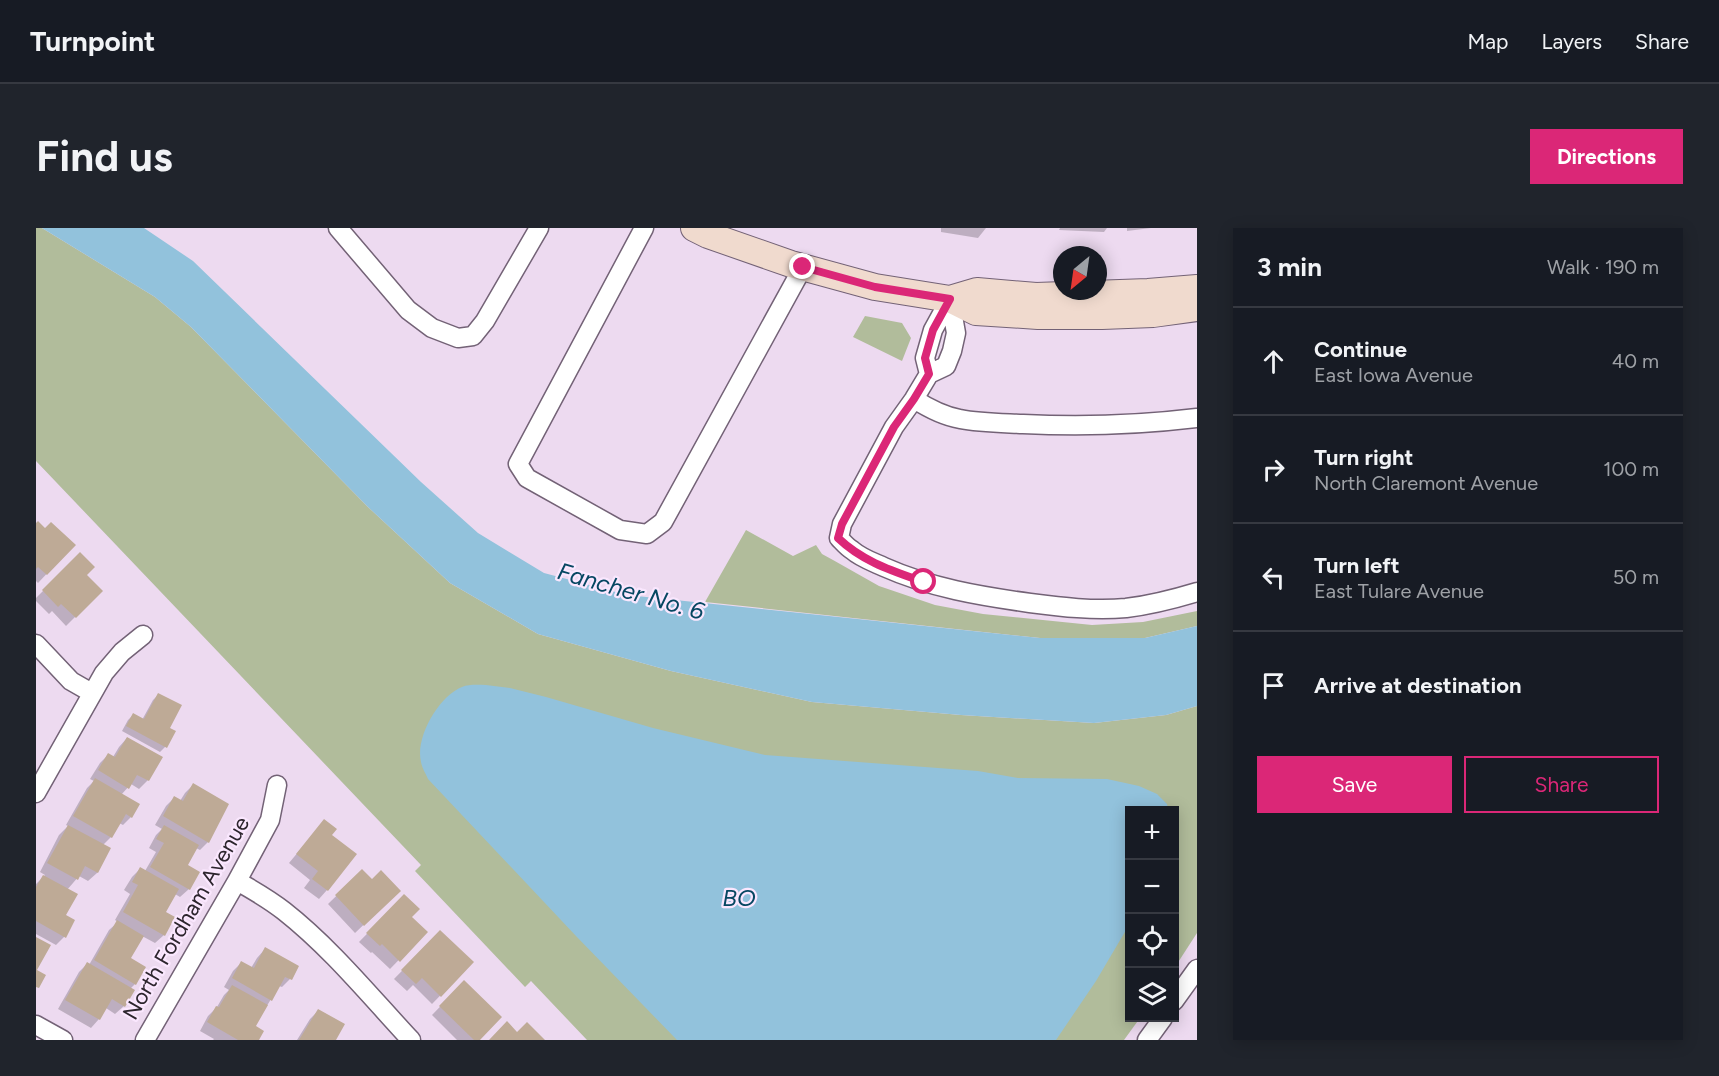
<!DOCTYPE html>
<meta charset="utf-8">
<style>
body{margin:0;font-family:Figtree,sans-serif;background:#20242c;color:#f1f3f6}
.controls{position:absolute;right:18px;bottom:18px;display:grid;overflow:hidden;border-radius:0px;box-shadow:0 3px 15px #0003}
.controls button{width:54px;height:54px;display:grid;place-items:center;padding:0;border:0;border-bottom:2px solid #363941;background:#171b24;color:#f1f3f6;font:30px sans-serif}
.compass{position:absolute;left:1017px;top:18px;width:54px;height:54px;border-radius:50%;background:#171b24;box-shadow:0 3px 15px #0003;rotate:209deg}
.stop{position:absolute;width:18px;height:18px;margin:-14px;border:4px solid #db2777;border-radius:50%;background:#fff}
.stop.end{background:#db2777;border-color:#fff;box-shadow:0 2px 6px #0008}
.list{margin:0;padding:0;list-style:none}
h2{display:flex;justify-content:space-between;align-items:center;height:78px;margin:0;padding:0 24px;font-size:26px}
h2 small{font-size:20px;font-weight:400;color:#9ea1a6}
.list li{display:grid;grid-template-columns:39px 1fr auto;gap:18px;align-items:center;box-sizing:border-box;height:108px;padding:0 24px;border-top:2px solid #363941}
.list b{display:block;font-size:22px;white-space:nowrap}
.list p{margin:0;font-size:20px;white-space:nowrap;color:#9ea1a6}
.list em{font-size:20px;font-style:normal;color:#9ea1a6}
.actions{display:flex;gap:12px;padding:18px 24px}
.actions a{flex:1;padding:14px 0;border:2px solid #db2777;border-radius:0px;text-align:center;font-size:21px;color:#db2777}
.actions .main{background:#db2777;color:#fff}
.icon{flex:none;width:33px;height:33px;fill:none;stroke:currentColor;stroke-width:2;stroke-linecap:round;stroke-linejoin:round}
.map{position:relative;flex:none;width:1161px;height:812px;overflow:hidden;border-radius:0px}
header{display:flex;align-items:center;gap:36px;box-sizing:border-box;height:84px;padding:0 30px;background:#171b24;border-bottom:2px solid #363941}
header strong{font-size:28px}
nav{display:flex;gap:33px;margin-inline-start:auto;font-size:21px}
.intro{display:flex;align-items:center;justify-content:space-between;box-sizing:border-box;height:144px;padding:0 36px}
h1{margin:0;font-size:42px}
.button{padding:15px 27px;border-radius:0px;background:#db2777;color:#fff;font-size:21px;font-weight:700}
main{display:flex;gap:36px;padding:0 36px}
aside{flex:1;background:#171b24;border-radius:0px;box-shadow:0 3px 15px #0003}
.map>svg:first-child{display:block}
.green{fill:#b1bc9b}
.water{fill:#92c2dc}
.shadow{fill:#0003}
.building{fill:#beaa96}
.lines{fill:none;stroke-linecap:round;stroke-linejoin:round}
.street-casing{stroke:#736276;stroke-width:21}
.secondary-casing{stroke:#736276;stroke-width:28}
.street{stroke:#fff;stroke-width:18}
.secondary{stroke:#f0dace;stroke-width:26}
.route{stroke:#db2777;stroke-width:8}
.labels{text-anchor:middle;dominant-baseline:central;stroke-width:4.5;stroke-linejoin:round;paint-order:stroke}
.street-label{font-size:22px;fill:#2c252d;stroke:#fae7fe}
.water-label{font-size:24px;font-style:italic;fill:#064762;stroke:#fae7fe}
</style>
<header>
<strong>Turnpoint</strong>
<nav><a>Map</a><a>Layers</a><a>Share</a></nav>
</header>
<div class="intro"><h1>Find us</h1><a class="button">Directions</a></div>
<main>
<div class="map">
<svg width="1161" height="812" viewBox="0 0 1161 812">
<rect width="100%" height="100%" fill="#eddaf0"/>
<path class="green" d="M 0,0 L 6,0 L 119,69 L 155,99 L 332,279 L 414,355 L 502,406 L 635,443 L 776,474 L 925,487 L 1058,495 L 1130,487 L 1161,478 L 1161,705 L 1139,739 L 1138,582 L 1094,582 L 1094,790 L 1104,790 L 1088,812 L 551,812 L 495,753 L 489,759 L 379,643 L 385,637 L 0,233 Z
M 829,88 L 866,95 L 875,110 L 866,133 L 817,109 Z
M 710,302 L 757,328 L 780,317 L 786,326 L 797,332 L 843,358 L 899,377 L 947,386 L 1056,397 L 1107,394 L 1161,383 L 1161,398 L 1109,410 L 1004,410 L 669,374 Z"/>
<path class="water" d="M 6,0 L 108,0 L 157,33 L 385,254 L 442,305 L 508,345 L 591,367 L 1004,410 L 1109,410 L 1161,398 L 1161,478 L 1130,487 L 1058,495 L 925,487 L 776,474 L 635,443 L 502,406 L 414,355 L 332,279 L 155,99 L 119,69 Z
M 450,457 L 474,460 L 510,469 L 617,500 L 729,527 L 942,543 L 982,550 L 1071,551 L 1103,558 L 1121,566 L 1131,576 L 1132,582 L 1094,582 L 1093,697 L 1060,753 L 1020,812 L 641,812 L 540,708 L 392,551 C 390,546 386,540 385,534 C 379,509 403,468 426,459 C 433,456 443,457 450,457 Z"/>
<path class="shadow" d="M 905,0 L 950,0 L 942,10 L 905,4 Z
M 1024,0 L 1071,0 L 1068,4 L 1023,2 Z
M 1091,0 L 1115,0 L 1091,3 Z
M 0,297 L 38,317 L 2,355 L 0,353 Z
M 44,326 L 49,347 L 65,363 L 30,398 L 16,383 L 13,386 L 0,373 L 0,370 Z
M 123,466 L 132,500 L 129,519 L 124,524 L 86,503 L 92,492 L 97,487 L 106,492 L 117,472 Z
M 91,510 L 125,530 L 112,552 L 103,561 L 95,556 L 85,567 L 95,589 L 87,597 L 83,595 L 75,609 L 67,617 L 73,621 L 61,645 L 52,653 L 43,648 L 31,662 L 28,709 L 20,717 L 0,706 L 0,656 L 9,647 L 4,644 L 23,607 L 32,598 L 30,597 L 51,560 L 58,553 L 54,551 L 64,535 L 72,527 L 77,529 L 83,519 Z
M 157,557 L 172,614 L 164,622 L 160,620 L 150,638 L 153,661 L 144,669 L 139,666 L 128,684 L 128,707 L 119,715 L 106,708 L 93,730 L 99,756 L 94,761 L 88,778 L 79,786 L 70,780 L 63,791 L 55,800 L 22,781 L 43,744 L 51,736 L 53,737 L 73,702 L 82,694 L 79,692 L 94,666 L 88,662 L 96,649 L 104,641 L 109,643 L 120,624 L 113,620 L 120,607 L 126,601 L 119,597 L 130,578 L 138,570 L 144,573 L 149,565 Z
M 288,593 L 294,607 L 291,662 L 283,671 L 268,660 L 274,652 L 253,635 Z
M 326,643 L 336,653 L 363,663 L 319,705 L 292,676 Z
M 368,668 L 374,689 L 390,704 L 354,741 L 336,724 L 335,725 L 323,714 Z
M 404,704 L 436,735 L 396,776 L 377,757 L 371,763 L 358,751 Z
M 229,721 L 254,751 L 246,759 L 243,758 L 218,799 L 221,812 L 177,812 L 178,811 L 164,803 L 172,788 L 181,779 L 188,767 L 193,762 L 188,759 L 197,743 L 205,735 L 215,740 L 221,730 Z
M 428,754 L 442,812 L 421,812 L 396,787 Z
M 283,782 L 298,812 L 261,812 L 274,791 Z"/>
<path class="building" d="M 2,293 L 9,300 L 15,294 L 40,317 L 11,347 L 2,339 L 0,341 L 0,295 Z
M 44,324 L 59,339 L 51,347 L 67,363 L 40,390 L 25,376 L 22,379 L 6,362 Z
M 122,465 L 146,477 L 134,500 L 140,503 L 131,520 L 90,498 L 97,485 L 108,491 Z
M 91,509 L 127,529 L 113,553 L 101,547 L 93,561 L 62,542 L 72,525 L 79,529 Z
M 59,550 L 104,576 L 96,590 L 90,586 L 76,610 L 37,588 Z
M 157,555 L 193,576 L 173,615 L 127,588 L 138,568 L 147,573 Z
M 288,591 L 301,601 L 296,607 L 321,626 L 292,663 L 276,651 L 282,643 L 260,626 Z
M 32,597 L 75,620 L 62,645 L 49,638 L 42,652 L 11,635 Z
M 128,597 L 163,617 L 152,637 L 164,644 L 154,662 L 114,639 L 128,615 L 120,611 Z
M 104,639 L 143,661 L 130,684 L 139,689 L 129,708 L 87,684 L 102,657 L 96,654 Z
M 326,641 L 336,651 L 345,642 L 365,663 L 328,698 L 299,667 Z
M 7,647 L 42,666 L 30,687 L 39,692 L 30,710 L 0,693 L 0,659 Z
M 368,666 L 384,681 L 376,689 L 392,704 L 364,734 L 346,716 L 344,718 L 330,705 Z
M 81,692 L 108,708 L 95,730 L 110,739 L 100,757 L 58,732 Z
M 404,702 L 438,734 L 405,769 L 386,750 L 380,756 L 365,742 Z
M 0,709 L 15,717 L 1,742 L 10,747 L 3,760 L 0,759 Z
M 229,719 L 263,738 L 256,752 L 249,749 L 236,773 L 196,750 L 205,733 L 218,740 Z
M 51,734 L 99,762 L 89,779 L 76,771 L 64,792 L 29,772 Z
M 428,752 L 466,789 L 444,812 L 438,812 L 403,778 Z
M 196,757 L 232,777 L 220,798 L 228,803 L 223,812 L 202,812 L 171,794 L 180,778 L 183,779 Z
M 282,781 L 309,796 L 300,812 L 263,812 Z
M 471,793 L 481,804 L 491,794 L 509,812 L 453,812 Z"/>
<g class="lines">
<g class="street-casing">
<path id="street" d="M 302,0 L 372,82 L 396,100 L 422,110 L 437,108 L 449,93 L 503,0
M 608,0 L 482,236 L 491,250 L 584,302 L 611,306 L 627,294 L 767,39
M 914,71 L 920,105 L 916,123 L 910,138 L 893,146 L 878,171 L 858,199 L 806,296 L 803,310 C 807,314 811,319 816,322 C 825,330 837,334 848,339 C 895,360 944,368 994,375 C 1025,379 1058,383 1090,380 C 1114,377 1138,371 1161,364
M 893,146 L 889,130 L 897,102 L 914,71
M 878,171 C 892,180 907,188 924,191 C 944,195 967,195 987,196 C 1046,199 1103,197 1161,190
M 0,416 L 35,453 L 56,465
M 0,565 L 68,445 L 86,424 L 107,407
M 201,653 C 217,662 233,671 248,683 C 295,720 334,768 375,812
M 1138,773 L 1161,741
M 0,797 L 27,812
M 109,812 L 201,653 L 234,592 L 241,557
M 1111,812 L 1127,790"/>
</g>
<g class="secondary-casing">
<path id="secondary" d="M 658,0 L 672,7 L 755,36 L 839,59 L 914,71 L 940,84 L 1002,88 L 1066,88 L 1117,86 L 1161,80
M 914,71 L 941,63 L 1000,68 L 1112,64 L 1161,60"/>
</g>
<use href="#street" class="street"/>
<use href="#secondary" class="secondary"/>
</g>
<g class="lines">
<path class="route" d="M 767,39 L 839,59 L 914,71 L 897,102 L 889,130 L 893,146 L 878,171 L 858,199 L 806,296 L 802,310 C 827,334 857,343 888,354"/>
</g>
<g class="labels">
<g class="street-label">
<text transform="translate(150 690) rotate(-60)">North Fordham Avenue</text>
</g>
<g class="water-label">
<text transform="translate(595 363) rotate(16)">Fancher No. 6</text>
<text x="703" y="669">BO</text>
</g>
</g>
</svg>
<div class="controls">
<button>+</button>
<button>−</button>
<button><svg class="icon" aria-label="locate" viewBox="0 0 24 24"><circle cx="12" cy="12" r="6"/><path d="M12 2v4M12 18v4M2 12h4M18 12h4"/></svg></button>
<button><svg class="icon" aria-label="layers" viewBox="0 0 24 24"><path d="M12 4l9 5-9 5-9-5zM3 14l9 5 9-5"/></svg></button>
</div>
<svg class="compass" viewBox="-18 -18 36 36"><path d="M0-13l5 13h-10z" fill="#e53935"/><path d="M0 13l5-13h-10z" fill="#9ea1a6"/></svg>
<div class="stop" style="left:888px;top:354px"></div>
<div class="stop end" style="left:767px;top:39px"></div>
</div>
<aside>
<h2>3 min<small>Walk · 190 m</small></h2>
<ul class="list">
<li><svg class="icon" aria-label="ahead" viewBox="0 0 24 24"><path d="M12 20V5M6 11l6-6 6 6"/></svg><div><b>Continue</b><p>East Iowa Avenue</p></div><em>40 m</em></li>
<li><svg class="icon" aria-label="right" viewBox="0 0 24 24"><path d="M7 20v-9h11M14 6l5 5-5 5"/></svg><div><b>Turn right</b><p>North Claremont Avenue</p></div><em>100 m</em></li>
<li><svg class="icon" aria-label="left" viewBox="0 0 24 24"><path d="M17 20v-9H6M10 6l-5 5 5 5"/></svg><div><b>Turn left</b><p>East Tulare Avenue</p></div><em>50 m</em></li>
<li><svg class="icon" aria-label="arrive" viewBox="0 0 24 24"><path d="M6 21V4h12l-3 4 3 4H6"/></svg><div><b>Arrive at destination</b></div></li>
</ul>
<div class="actions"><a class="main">Save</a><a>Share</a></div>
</aside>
</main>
